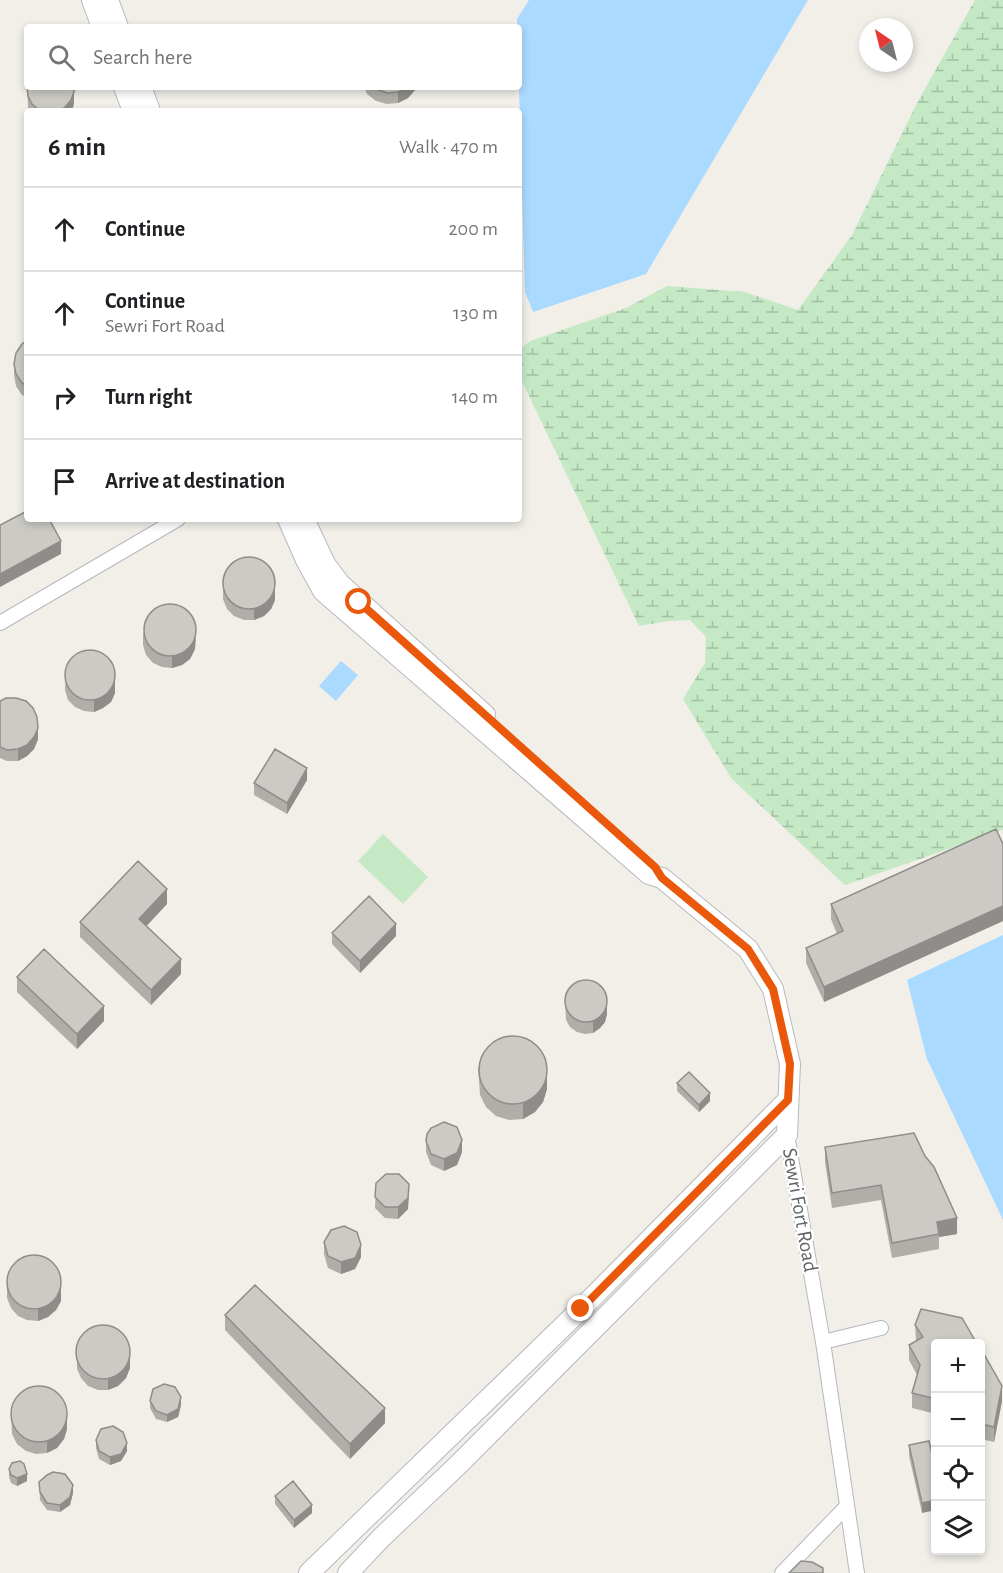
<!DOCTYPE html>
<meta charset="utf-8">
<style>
body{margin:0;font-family:"Alegreya Sans",sans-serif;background:#f2f2f2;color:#202124}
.controls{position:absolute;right:18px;bottom:18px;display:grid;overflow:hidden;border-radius:6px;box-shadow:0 3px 9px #0003}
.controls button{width:54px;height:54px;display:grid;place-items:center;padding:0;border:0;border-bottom:2px solid #e0e0e0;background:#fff;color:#202124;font:30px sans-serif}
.compass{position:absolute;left:859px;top:18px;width:54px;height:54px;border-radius:50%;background:#fff;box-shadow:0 3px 9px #0003;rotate:325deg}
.stop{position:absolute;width:18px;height:18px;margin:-14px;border:4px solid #ea580c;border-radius:50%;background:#fff}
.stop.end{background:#ea580c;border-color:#fff;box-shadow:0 2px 6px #0008}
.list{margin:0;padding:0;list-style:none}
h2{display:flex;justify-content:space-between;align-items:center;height:78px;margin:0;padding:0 24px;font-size:26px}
h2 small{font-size:20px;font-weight:400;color:#757577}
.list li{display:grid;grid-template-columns:39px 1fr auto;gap:18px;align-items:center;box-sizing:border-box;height:84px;padding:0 24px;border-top:2px solid #e0e0e0}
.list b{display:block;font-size:22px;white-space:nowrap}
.list p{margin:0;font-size:20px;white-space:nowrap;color:#757577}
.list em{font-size:20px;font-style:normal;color:#757577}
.icon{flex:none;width:33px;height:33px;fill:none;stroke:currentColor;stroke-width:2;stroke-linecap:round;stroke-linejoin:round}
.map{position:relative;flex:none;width:1003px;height:1573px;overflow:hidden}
.search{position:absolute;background:#fff;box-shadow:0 3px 9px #0003;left:24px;top:24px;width:498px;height:66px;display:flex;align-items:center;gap:15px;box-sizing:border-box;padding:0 21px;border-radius:6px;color:#757577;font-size:22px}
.panel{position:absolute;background:#fff;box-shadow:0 3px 9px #0003;left:24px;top:108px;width:498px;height:414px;border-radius:6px}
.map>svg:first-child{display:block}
.wetland{fill:url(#wetland-marsh)}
.garden{fill:#c5e8c5}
.water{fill:#aadaff}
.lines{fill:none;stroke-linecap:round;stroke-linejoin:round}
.street-casing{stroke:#b5b8bc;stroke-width:16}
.secondary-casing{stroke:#b6babf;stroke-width:22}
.street{stroke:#fff;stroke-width:14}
.secondary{stroke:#fff;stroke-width:20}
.wall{fill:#afaea9}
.shaded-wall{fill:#8f8d8a}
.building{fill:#cccac5;stroke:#8f8d8a;stroke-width:1.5}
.route{stroke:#ea580c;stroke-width:8}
.labels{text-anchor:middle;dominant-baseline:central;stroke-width:4.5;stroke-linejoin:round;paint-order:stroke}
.street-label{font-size:21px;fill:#5f6368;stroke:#fff}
</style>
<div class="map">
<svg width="1003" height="1573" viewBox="0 0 1003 1573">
<defs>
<pattern id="wetland-marsh" width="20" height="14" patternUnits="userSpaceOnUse" patternTransform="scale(1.5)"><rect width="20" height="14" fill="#c5e8c5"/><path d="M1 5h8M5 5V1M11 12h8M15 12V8" fill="none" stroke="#a3c0a4"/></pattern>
</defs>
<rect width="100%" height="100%" fill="#f1efe8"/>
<path class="wetland" d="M 975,0 L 1003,0 L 1003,830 L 845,885 L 731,778 L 683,699 L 705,663 L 706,637 L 690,620 L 669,621 L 639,626 L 519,375 L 519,350 L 530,341 L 626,308 L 667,286 L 745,292 L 798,310 L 852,235 L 917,103 Z"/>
<path class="garden" d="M 383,834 L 428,877 L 403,904 L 358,861 Z"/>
<path class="water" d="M 529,0 L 808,0 L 646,274 L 533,312 L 525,292 L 517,19 Z
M 341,661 L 358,675 L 336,701 L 319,686 Z
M 1003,935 L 1003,1220 L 927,1059 L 907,980 Z"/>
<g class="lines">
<g class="street-casing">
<path id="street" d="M 0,623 L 178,519
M 787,1135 L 823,1342 L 857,1573
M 823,1342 L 881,1328
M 782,1573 L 847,1506"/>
</g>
<g class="secondary-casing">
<path id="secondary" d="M 92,0 L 102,27
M 108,0 L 118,27
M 124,87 L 133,111
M 141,87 L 150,111
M 288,519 L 306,560 L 323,591 L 649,874 L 662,878 L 748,949 L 773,989 L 790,1064 L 787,1135 L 457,1466 L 381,1538 L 348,1573
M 304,519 L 325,564 L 340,584 L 485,715
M 309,1573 L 581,1309 L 788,1100"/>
</g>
<use href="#street" class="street"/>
<use href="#secondary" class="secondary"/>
</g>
<path class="wall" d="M 27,86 L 74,103 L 72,111 L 29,111 L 28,107 Z
M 364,87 L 416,87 L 415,90 L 408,98 L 398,103 L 387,104 L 376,101 L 367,94 Z
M 27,340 L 27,397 L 22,395 L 16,386 L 14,375 L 14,364 Z
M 223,577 L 275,578 L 275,600 L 271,609 L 264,616 L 254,620 L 244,620 L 234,616 L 227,609 L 223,599 Z
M 143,633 L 196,639 L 195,649 L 190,659 L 182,665 L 172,668 L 162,667 L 153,663 L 146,655 L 143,645 Z
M 66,669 L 115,693 L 111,702 L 103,708 L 94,712 L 84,711 L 75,707 L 68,700 L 65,690 Z
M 0,701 L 38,739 L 34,749 L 27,756 L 18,761 L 7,761 L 0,758 Z
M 307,780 L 287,814 L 254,795 L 254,783 Z
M 1003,844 L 1003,921 L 824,1002 L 806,963 L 806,948 L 837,934 L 831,919 L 831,904 Z
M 167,904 L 146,926 L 181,974 L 151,1005 L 80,937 L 80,922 Z
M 332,933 L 396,936 L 360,973 L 332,944 Z
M 17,977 L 104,1021 L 77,1049 L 17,992 Z
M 565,1000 L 607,1014 L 605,1022 L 600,1028 L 593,1033 L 585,1034 L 577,1032 L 570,1027 L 566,1020 Z
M 478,1067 L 547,1089 L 543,1102 L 535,1112 L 523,1119 L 509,1120 L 496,1116 L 486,1107 L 480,1095 Z
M 677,1083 L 710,1101 L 699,1112 L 677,1091 Z
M 426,1141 L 462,1152 L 457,1165 L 444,1171 L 431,1165 L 426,1152 Z
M 825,1147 L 957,1234 L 939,1237 L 939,1249 L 892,1258 L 881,1200 L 832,1208 L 825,1162 Z
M 376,1183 L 408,1209 L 398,1219 L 385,1218 L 375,1208 Z
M 324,1242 L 361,1257 L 355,1269 L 341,1274 L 328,1268 L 324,1254 Z
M 7,1286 L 61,1290 L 61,1301 L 56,1310 L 48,1317 L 38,1321 L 27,1320 L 18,1316 L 11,1308 L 7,1298 Z
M 225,1315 L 385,1423 L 350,1459 L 225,1330 Z
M 915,1325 L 936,1344 L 936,1414 L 912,1408 L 912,1393 L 917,1375 L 909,1360 L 909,1345 L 916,1341 Z
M 77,1347 L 130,1368 L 126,1378 L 118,1386 L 108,1390 L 98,1390 L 88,1386 L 81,1378 L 77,1369 Z
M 981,1349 L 1002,1401 L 994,1442 L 981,1439 Z
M 150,1401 L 181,1405 L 178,1417 L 167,1422 L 156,1419 L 150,1408 Z
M 11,1411 L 67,1429 L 64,1439 L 57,1448 L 47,1453 L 36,1454 L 26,1451 L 17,1444 L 12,1434 Z
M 96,1440 L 127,1451 L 121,1461 L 110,1465 L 99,1459 L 96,1448 Z
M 929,1441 L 922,1513 L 909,1456 L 909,1445 Z
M 9,1469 L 27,1481 L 17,1486 L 11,1483 L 9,1477 Z
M 39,1482 L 73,1493 L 70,1505 L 60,1512 L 47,1510 L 40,1500 Z
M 275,1496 L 312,1513 L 294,1528 L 275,1504 Z"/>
<path class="shaded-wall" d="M 407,87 L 416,87 L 415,90 L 408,98 L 398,103 L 398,92 Z
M 74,92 L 74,103 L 72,111 L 59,111 Z
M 61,541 L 61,554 L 0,587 L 0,574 Z
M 275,588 L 275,600 L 271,609 L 264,616 L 254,620 L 254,609 Z
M 196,628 L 195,649 L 190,659 L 182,665 L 172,668 L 172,657 Z
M 115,671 L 115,693 L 111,702 L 103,708 L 94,712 L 94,700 Z
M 38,728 L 38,739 L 34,749 L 27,756 L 18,761 L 18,749 Z
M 307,768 L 307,780 L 287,814 L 287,803 Z
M 167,889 L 167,904 L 139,934 L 139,919 Z
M 1003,906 L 1003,921 L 824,1002 L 824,987 Z
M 396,924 L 396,936 L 360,973 L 360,961 Z
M 181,959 L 181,974 L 151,1005 L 151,990 Z
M 607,1002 L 607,1014 L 605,1022 L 600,1028 L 593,1033 L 593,1021 Z
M 104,1006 L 104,1021 L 77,1049 L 77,1034 Z
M 547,1074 L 547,1089 L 543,1102 L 535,1112 L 523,1119 L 523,1103 Z
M 710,1093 L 710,1101 L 699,1112 L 699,1105 Z
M 462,1140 L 462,1152 L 457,1165 L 444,1171 L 444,1159 Z
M 409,1196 L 408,1209 L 398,1219 L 398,1207 Z
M 957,1218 L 957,1234 L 939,1237 L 937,1222 Z
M 361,1245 L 361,1257 L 355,1269 L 341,1274 L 341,1262 Z
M 61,1279 L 61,1301 L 56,1310 L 48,1317 L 38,1321 L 38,1309 Z
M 130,1357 L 130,1368 L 126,1378 L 118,1386 L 108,1390 L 108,1378 Z
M 1002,1386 L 1002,1401 L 994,1442 L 994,1427 Z
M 181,1397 L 181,1405 L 178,1417 L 167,1422 L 167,1415 Z
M 385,1408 L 385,1423 L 350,1459 L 350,1444 Z
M 67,1417 L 67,1429 L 64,1439 L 57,1448 L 47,1453 L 47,1441 Z
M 127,1443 L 127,1451 L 121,1461 L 110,1465 L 110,1457 Z
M 27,1474 L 27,1481 L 17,1486 L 17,1478 Z
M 73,1485 L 73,1493 L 70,1505 L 60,1512 L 60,1505 Z
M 936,1500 L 936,1510 L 922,1513 L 922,1503 Z
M 312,1505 L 312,1513 L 294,1528 L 294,1520 Z"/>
<path class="building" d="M 27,86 L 27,87 L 74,87 L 74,92 L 71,100 L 65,107 L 59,111 L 42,111 L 39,110 L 32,104 L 28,96 L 27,87 Z
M 373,87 L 407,87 L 398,92 L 387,93 L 376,89 Z
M 27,340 L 27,386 L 22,383 L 16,374 L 14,364 L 16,353 L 22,344 Z
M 27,511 L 27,519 L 49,519 L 61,541 L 0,574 L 0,525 Z
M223 583a26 26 0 1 1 52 0a26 26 0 1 1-52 0Z
M144 630a26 26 0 1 1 52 0a26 26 0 1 1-52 0Z
M65 675a25 25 0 1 1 50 0a25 25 0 1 1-50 0Z
M 6,698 L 16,698 L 26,701 L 33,708 L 37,717 L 38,728 L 34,737 L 27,745 L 18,749 L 7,750 L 0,747 L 0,701 Z
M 275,749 L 307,768 L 287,803 L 254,783 Z
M 996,829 L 1003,844 L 1003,906 L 824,987 L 806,948 L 843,931 L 831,904 Z
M 138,861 L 167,889 L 139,919 L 181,959 L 151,990 L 80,922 Z
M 369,896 L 396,924 L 360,961 L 332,933 Z
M 44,949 L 104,1006 L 77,1034 L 17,977 Z
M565 1001a21 21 0 1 1 42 0a21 21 0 1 1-42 0Z
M479 1070a34 34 0 1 1 68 0a34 34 0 1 1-68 0Z
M 689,1072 L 710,1093 L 699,1105 L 677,1083 Z
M 444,1122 L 457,1127 L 462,1140 L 457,1153 L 444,1159 L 431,1154 L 426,1141 L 427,1134 L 431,1128 Z
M 914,1133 L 925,1156 L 934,1167 L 957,1218 L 937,1222 L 939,1234 L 892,1243 L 881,1185 L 832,1193 L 825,1147 Z
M 386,1174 L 399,1174 L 409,1184 L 408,1198 L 398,1207 L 385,1207 L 375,1197 L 376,1183 Z
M 344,1226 L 357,1232 L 361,1245 L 355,1258 L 341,1262 L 328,1256 L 324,1242 L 331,1230 Z
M7 1282a27 27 0 1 1 54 0a27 27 0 1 1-54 0Z
M 255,1285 L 385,1408 L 350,1444 L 225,1315 Z
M 921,1309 L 962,1318 L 977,1344 L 936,1344 L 936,1399 L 912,1393 L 920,1365 L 909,1345 L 923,1337 L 915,1325 Z
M76 1352a27 27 0 1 1 54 0a27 27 0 1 1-54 0Z
M 981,1349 L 1002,1386 L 994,1427 L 981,1424 Z
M 164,1384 L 175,1387 L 181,1397 L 178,1409 L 167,1415 L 156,1411 L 150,1401 L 153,1389 Z
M11 1414a28 28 0 1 1 56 0a28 28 0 1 1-56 0Z
M 113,1426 L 123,1432 L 127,1443 L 121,1454 L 110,1457 L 99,1451 L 96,1440 L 101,1429 Z
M 929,1441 L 935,1467 L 936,1467 L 936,1500 L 922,1503 L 909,1445 Z
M 20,1461 L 24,1464 L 27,1474 L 17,1478 L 11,1475 L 9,1469 L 12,1463 Z
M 53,1472 L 65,1474 L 73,1485 L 70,1497 L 60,1505 L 47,1503 L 40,1492 L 39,1482 L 47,1475 Z
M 293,1481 L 312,1505 L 294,1520 L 275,1496 Z
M 801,1561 L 812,1562 L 823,1568 L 823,1573 L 789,1573 Z"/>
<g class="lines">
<path class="route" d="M 359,602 L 655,867 L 662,878 L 748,949 L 773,989 L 790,1064 L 788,1100 L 581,1309"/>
</g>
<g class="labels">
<g class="street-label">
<text transform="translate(800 1210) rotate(80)">Sewri Fort Road</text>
</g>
</g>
</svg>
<div class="controls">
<button>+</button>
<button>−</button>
<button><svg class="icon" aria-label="locate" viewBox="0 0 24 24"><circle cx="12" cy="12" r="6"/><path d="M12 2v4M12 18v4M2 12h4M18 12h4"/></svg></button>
<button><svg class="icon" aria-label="layers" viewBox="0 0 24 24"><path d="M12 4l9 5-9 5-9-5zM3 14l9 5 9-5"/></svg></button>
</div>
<svg class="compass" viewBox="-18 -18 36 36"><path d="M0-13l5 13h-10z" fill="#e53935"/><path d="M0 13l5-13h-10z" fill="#757577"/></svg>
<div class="stop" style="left:359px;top:602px"></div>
<div class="stop end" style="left:581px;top:1309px"></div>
<div class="search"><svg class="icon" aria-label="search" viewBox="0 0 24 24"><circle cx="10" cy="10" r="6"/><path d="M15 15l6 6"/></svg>Search here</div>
<section class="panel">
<h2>6 min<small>Walk · 470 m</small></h2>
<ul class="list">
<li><svg class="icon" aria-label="ahead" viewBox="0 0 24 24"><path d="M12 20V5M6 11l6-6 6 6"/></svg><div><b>Continue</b></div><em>200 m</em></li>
<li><svg class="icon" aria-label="ahead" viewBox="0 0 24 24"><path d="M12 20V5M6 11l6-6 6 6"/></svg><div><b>Continue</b><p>Sewri Fort Road</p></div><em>130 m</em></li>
<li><svg class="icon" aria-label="right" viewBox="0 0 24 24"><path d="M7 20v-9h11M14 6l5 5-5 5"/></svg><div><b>Turn right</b></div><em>140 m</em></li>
<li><svg class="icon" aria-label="arrive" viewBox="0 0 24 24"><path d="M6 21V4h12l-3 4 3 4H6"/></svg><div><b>Arrive at destination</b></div></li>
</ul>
</section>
</div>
